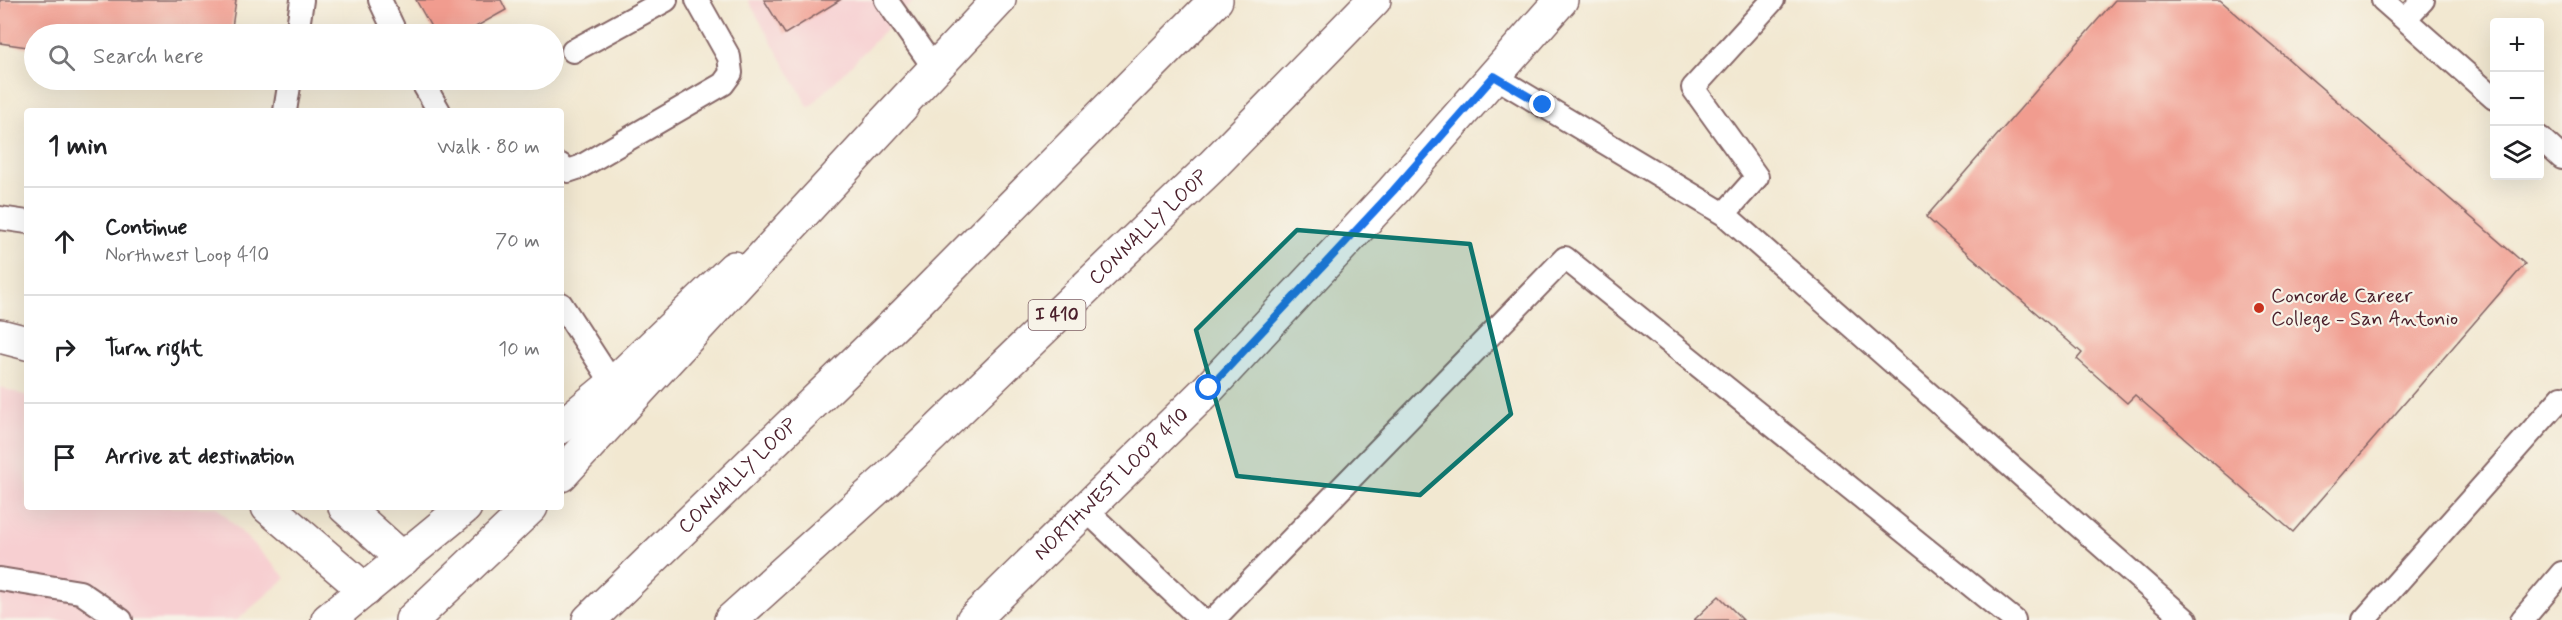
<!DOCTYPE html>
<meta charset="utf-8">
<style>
body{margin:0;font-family:Mynerve,sans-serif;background:#f2f2f2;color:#202124}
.controls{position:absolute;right:18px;top:18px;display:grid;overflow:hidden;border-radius:6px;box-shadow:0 6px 24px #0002}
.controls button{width:54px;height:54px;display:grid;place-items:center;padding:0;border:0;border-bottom:2px solid #e0e0e0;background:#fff;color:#202124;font:30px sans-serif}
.stop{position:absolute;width:18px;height:18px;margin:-14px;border:4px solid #1a73e8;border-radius:50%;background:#fff}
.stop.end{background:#1a73e8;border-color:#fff;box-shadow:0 2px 6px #0008}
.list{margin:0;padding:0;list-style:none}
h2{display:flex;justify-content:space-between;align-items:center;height:78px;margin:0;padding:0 24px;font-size:26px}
h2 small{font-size:20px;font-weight:400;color:#757577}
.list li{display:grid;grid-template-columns:39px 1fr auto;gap:18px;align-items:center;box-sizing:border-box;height:108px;padding:0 24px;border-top:2px solid #e0e0e0}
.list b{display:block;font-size:22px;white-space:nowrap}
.list p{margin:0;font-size:20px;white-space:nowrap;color:#757577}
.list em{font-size:20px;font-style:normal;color:#757577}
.icon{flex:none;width:33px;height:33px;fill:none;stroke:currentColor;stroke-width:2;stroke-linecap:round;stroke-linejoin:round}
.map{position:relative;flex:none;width:2562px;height:620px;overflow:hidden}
.search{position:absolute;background:#fff;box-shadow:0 6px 24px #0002;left:24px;top:24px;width:540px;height:66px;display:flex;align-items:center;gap:15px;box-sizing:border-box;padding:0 21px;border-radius:33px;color:#757577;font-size:22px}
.panel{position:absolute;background:#fff;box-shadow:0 6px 24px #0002;left:24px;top:108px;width:540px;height:402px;border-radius:6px}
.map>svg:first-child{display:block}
.built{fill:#f7cfd1}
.building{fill:#f19c8f}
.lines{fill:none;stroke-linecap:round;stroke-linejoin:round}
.lane-casing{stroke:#856565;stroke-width:26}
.street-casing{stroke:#856565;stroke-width:36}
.secondary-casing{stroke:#856565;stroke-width:36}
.highway-casing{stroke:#856565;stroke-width:36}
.lane{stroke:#fff;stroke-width:22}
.street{stroke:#fff;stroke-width:33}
.secondary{stroke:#fff;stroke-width:33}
.highway{stroke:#fff;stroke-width:33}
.route{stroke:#1a73e8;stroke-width:8}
.marked{fill:#0f766e;fill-opacity:0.2;stroke:#0f766e;stroke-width:4.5;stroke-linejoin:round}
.poi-dot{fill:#c8321e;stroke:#f7f3e8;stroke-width:2}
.labels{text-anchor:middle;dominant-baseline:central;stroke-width:4.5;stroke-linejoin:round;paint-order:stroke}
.shield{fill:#f7f3e8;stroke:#7e5f64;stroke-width:1.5}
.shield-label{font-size:18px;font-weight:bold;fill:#4a1f2b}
.street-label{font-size:20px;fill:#4a1f2b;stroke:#f7f3e8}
.poi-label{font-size:20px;fill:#4a1f2b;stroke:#f7f3e8;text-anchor:start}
</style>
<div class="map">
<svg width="2562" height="620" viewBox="0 0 2562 620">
<rect width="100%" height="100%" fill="#f7f3e8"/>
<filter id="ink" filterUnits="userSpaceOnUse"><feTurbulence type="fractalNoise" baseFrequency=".0167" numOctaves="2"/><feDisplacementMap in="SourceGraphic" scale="12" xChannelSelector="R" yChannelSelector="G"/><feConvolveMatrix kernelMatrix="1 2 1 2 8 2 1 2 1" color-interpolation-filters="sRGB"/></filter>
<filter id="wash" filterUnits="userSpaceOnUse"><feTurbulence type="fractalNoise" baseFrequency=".008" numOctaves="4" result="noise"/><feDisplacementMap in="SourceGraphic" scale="24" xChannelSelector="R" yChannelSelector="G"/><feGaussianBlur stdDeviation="1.35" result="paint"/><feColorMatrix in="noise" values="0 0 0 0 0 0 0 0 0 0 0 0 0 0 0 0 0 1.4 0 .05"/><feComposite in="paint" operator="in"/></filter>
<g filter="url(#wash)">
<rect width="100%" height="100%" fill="#f2e8d1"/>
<path class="built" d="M 748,0 L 915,0 L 809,108 Z
M 0,387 L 27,396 L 27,507 L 217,507 L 286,578 L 237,620 L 0,620 Z"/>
<g id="blocks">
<path class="building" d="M 0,0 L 236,0 L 231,34 L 34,34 L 34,48 L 0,43 Z
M 416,0 L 501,0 L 506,10 L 463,34 L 435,34 Z
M 764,0 L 840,0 L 785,34 Z
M 2115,0 L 2220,0 L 2525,264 L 2293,532 L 2135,395 L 2127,403 L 2077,359 L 2082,353 L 1926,217 Z
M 1719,596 L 1743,620 L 1694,620 Z"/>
</g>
</g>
<g filter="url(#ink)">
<use href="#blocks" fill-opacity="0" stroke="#856565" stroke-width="1.5"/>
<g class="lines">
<g class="lane-casing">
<path id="lane" d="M 380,0 L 396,34
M 886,0 L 935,69
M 1773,0 L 1693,88 L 1757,177 L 1724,214 L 2186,620
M 2383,0 L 2494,98
M 2405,19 L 2423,0
M 297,34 L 302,0
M 573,51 L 666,0
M 1494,76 L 1724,214
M 421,80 L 439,111
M 285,111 L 290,80
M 2540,138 L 2562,158
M 561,165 L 568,171 L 580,167 L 723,84 L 731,73 L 729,57 L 697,0
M 0,218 L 27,222
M 561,304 L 613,384
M 1085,509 L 1202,620
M 0,579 L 80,592 L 121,620
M 1213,620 L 1565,258 L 2014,620
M 2364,620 L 2562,397
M 2522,620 L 2562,573"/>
</g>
<g class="street-casing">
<path id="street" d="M 0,336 L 27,343
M 268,507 L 365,590
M 345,507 L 403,559"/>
</g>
<g class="secondary-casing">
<g id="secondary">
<path d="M 881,126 L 999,0"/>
<path d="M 561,427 L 613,384 L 734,268"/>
<path d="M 328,620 L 465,507"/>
<path id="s1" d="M 973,620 L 1209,388 L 1393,191 L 1561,0"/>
</g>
</g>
<g class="highway-casing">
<g id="highway">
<path d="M 561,475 L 902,106"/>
<path d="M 412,620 L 531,507"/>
<path id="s2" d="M 589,620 L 905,314 L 1216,0"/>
<path id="s3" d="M 731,620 L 886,480 L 1212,166 L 1374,0"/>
</g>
</g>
<use href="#lane" class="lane"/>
<use href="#street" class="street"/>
<use href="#secondary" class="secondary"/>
<use href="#highway" class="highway"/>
</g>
</g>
<g class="lines" filter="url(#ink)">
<path class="route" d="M 1209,388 L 1393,191 L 1494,76 L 1543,105"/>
</g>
<path class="marked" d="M 1297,230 L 1470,244 L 1511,414 L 1420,495 L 1237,476 L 1196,330 Z"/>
<circle class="poi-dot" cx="2259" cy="308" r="6"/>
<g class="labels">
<rect class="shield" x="1028.5" y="300" width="57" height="30" rx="4.5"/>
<g class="shield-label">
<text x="1057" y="315">I 410</text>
</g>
<g class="street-label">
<text stroke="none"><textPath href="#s3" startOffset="573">CONNALLY LOOP</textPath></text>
<text stroke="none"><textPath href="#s2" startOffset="207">CONNALLY LOOP</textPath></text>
<text stroke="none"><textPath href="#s1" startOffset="194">NORTHWEST LOOP 410</textPath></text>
</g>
<g class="poi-label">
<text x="2271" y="296">Concorde Career<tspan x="2271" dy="23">College - San Antonio</tspan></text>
</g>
</g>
</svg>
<div class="controls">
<button>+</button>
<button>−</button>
<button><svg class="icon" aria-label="layers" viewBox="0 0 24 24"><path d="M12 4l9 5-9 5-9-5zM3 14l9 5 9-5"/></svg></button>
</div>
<div class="stop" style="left:1209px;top:388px"></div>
<div class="stop end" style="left:1543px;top:105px"></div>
<div class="search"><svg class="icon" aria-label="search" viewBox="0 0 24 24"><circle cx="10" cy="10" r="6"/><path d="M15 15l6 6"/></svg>Search here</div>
<section class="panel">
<h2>1 min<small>Walk · 80 m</small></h2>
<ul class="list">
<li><svg class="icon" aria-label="ahead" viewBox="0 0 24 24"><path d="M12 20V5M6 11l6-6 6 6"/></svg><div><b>Continue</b><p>Northwest Loop 410</p></div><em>70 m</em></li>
<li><svg class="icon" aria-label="right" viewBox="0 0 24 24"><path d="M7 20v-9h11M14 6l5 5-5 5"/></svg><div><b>Turn right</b></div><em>10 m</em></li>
<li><svg class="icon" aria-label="arrive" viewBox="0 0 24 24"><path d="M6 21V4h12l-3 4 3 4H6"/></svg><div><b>Arrive at destination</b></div></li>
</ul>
</section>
</div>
